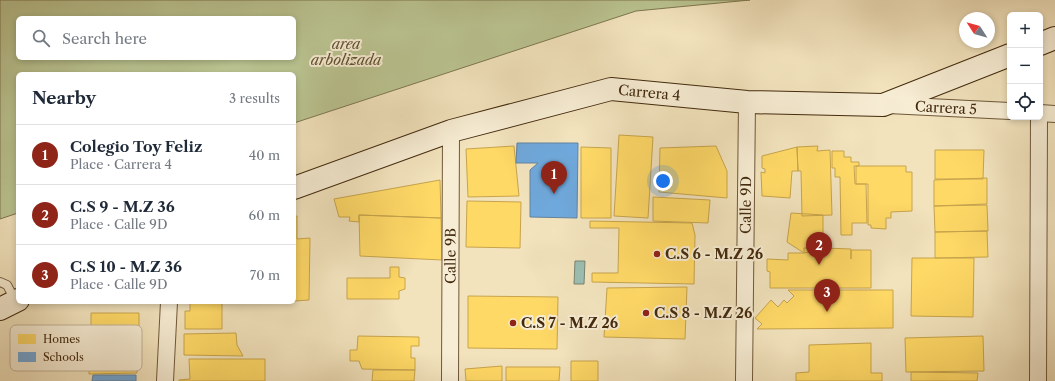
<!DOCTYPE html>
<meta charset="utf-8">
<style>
body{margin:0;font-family:"Libre Caslon Text",serif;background:#f6f6f7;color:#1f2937}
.controls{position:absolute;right:12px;top:12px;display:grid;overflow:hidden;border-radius:6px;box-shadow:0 2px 6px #0003}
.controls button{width:36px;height:36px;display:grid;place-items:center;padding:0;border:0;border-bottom:1px solid #e0e1e3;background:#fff;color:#1f2937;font:20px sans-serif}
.compass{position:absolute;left:959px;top:12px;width:36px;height:36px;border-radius:50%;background:#fff;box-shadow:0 2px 6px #0003;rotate:306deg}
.you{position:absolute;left:663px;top:181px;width:14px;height:14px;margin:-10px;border:3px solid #fff;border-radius:50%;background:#1a73e8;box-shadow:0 0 0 6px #1a73e833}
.badge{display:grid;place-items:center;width:26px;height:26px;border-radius:50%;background:#8f2418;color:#fff;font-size:13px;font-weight:700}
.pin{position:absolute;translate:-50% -33px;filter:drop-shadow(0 1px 2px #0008)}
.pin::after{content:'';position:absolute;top:21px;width:14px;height:12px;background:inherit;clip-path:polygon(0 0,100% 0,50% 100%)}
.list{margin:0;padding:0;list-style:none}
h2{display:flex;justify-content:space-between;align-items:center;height:52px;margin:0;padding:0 16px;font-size:17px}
h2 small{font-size:13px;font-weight:400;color:#747a83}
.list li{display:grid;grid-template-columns:26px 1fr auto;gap:12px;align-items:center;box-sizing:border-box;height:60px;padding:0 16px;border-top:1px solid #e0e1e3}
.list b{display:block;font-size:15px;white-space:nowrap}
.list p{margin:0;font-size:13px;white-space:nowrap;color:#747a83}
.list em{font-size:13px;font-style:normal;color:#747a83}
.icon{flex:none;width:22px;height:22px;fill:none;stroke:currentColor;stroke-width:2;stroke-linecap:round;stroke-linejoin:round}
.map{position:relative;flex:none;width:1055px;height:381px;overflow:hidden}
.search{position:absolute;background:#fff;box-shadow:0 2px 6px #0003;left:16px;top:16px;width:280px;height:44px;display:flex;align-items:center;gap:10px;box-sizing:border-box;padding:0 14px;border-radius:6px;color:#747a83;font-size:15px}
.panel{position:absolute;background:#fff;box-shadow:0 2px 6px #0003;left:16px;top:72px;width:280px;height:232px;border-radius:6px}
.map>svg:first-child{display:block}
.green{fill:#bac491;stroke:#7e7750;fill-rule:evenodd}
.water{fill:#9bbeb2;stroke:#788370}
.homes{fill:#ffd966;stroke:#c7a44c}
.schools{fill:#6fa8dc;stroke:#62829e}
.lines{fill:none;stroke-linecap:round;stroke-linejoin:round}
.service-casing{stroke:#6f583a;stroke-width:10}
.minor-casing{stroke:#6f583a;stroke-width:18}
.secondary-casing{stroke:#432a0e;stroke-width:24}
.service{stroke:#f7edd4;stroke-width:8}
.minor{stroke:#f7edd4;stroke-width:16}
.secondary{stroke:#f7edd4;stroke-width:22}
.poi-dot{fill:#8f2418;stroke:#f7edd4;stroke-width:1.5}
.labels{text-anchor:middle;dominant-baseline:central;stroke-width:4;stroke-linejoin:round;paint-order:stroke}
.park-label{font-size:14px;font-style:italic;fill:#61502f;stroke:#f7edd4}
.street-label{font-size:14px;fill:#432a0e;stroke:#f7edd4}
.poi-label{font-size:14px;font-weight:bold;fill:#432a0e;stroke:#f7edd4;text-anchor:start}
.key{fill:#f7edd4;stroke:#c1b299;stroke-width:1}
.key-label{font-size:11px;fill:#432a0e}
</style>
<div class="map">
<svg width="1055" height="381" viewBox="0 0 1055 381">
<rect width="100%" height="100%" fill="#f2e3bd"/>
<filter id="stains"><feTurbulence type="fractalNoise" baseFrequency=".005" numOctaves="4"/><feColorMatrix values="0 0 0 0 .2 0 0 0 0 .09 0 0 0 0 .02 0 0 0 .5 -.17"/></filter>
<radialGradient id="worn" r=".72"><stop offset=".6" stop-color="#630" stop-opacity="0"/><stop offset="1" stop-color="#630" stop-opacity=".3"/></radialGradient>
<path class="green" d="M 0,0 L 750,0 L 636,11 L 294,123 L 294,74 L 18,74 L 18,213 L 0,219 ZM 18,18 L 294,18 L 294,58 L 18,58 Z"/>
<path class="water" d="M 575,261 L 585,261 L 584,284 L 574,284 Z"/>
<path class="homes" d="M 619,135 L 653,137 L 648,218 L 614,216 Z
M 514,146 L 519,196 L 468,197 L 466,149 Z
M 716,146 L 727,171 L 727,198 L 659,192 L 660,148 Z
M 818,146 L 817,151 L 830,150 L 832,215 L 802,216 L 801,171 L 798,171 L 797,147 Z
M 581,147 L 611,148 L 611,218 L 581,218 Z
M 797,147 L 798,171 L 792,171 L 790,198 L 762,196 L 761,172 L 765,173 L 765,169 L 762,168 L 762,156 Z
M 935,150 L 984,150 L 983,179 L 935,179 Z
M 832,151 L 844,151 L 844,157 L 851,157 L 851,162 L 859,162 L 859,166 L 854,166 L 855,184 L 866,184 L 867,223 L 852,223 L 852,235 L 841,235 L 840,177 L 835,177 L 835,168 L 832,168 Z
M 856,166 L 906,166 L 906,172 L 912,172 L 912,211 L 891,212 L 891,218 L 886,218 L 886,229 L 871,228 L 871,225 L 868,225 L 868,184 L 856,184 Z
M 987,178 L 987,204 L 934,206 L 934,180 Z
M 440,180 L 441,218 L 359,215 L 359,222 L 349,221 L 350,217 L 339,217 L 334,199 Z
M 653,197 L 710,200 L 708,223 L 653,221 Z
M 467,201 L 521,202 L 520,248 L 466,247 Z
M 987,205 L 988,231 L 935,232 L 934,206 Z
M 791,213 L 823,215 L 823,249 L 804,253 L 787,242 Z
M 359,215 L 441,218 L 442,260 L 360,256 Z
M 294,216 L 297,216 L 297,239 L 310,238 L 309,300 L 294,301 Z
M 590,221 L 692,223 L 695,235 L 694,284 L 592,282 L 592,273 L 618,273 L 619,228 L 590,228 Z
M 987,231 L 988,257 L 935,258 L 935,232 Z
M 804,248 L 823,249 L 824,258 L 824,248 L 851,249 L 851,259 L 851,250 L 871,250 L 871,288 L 770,288 L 770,272 L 767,271 L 767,259 L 788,260 L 788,253 L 804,253 Z
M 912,258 L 974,258 L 973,317 L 911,316 Z
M 390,267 L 399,267 L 399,277 L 405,278 L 405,289 L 399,291 L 399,299 L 347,299 L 347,278 L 390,278 Z
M 687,287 L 685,339 L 604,337 L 607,288 Z
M 788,290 L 893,290 L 893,328 L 757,329 L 762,324 L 755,318 L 771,300 L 778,307 L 784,300 L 787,303 L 794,296 Z
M 468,296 L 558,297 L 557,349 L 468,348 Z
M 190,302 L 222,302 L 222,329 L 185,329 L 185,311 L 190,311 Z
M 91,313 L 139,313 L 139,344 L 91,344 Z
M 236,333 L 237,345 L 243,356 L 184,355 L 184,334 Z
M 358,336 L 419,337 L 419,346 L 411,346 L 411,358 L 415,358 L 415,370 L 362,369 L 359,361 L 350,361 L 350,350 L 357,350 Z
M 983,336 L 984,371 L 906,372 L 905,338 Z
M 871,343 L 871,373 L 882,373 L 882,381 L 796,381 L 796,373 L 809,372 L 809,345 Z
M 89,346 L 137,346 L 137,373 L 89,374 Z
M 189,359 L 265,359 L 265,381 L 179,381 L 179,380 L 190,379 Z
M 571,361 L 598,361 L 598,381 L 571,381 Z
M 502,366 L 502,381 L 466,381 L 465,369 Z
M 506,367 L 560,367 L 559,381 L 506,381 Z
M 373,370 L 415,370 L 414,381 L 372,381 Z
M 911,372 L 978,373 L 977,381 L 911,381 Z"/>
<path class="schools" d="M 517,143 L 578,143 L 577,218 L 530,217 L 530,170 L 538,163 L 516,163 Z
M 93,375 L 136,375 L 136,381 L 92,381 Z"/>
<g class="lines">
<g class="service-casing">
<path id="service" d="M 0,282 L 7,285 L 15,300"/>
</g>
<g class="minor-casing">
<g id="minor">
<path id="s1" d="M 888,105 L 1010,111"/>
<path d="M 1040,113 L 1055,114"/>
<path d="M 165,381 L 169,302"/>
<path id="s2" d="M 450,381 L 451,131"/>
<path id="s3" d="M 744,381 L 747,102"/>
<path d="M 1038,381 L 1039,117"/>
</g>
</g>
<g class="secondary-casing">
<g id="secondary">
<path d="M 1040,44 L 1055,38"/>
<path id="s4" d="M 294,188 L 451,131 L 611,89 L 747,102 L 883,105 L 1010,55"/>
<path d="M 0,309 L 18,300"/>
</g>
</g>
<use href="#service" class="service"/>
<use href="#minor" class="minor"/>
<use href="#secondary" class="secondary"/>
</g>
<g class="poi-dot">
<circle cx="657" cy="254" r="4"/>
<circle cx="646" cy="313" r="4"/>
<circle cx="513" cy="323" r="4"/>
</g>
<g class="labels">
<g class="park-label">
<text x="346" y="44">area<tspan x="346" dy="16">arbolizada</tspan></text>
</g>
<g class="street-label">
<text stroke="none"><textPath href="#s4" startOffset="371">Carrera 4</textPath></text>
<text stroke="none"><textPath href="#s1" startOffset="58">Carrera 5</textPath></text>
<text stroke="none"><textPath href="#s3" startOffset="176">Calle 9D</textPath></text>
<text stroke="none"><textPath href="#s2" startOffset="125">Calle 9B</textPath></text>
</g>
<g class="poi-label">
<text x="665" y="254">C.S 6 - M.Z 26</text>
<text x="654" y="313">C.S 8 - M.Z 26</text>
<text x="521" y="323">C.S 7 - M.Z 26</text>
</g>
</g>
<rect x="10" y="325" width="132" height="46" rx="6" class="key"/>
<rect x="18" y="334" width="18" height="10" fill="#ffd966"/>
<rect x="18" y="352" width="18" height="10" fill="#6fa8dc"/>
<g class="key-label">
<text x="43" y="343">Homes</text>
<text x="43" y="361">Schools</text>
</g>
<rect width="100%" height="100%" filter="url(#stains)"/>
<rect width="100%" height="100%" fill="url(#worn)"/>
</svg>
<div class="controls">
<button>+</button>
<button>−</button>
<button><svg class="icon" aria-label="locate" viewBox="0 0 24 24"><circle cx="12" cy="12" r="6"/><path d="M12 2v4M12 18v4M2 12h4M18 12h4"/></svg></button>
</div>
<svg class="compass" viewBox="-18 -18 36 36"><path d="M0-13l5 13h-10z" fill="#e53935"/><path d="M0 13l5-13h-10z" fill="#747a83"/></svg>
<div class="you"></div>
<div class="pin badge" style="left:554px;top:194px">1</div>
<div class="pin badge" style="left:819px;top:265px">2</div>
<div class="pin badge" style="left:827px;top:312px">3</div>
<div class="search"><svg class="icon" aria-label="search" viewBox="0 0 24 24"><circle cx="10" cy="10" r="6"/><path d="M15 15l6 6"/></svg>Search here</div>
<section class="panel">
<h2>Nearby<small>3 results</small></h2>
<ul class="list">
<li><span class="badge">1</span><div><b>Colegio Toy Feliz</b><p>Place · Carrera 4</p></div><em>40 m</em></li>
<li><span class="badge">2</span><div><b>C.S 9 - M.Z 36</b><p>Place · Calle 9D</p></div><em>60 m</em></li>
<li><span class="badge">3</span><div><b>C.S 10 - M.Z 36</b><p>Place · Calle 9D</p></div><em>70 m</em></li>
</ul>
</section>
</div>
